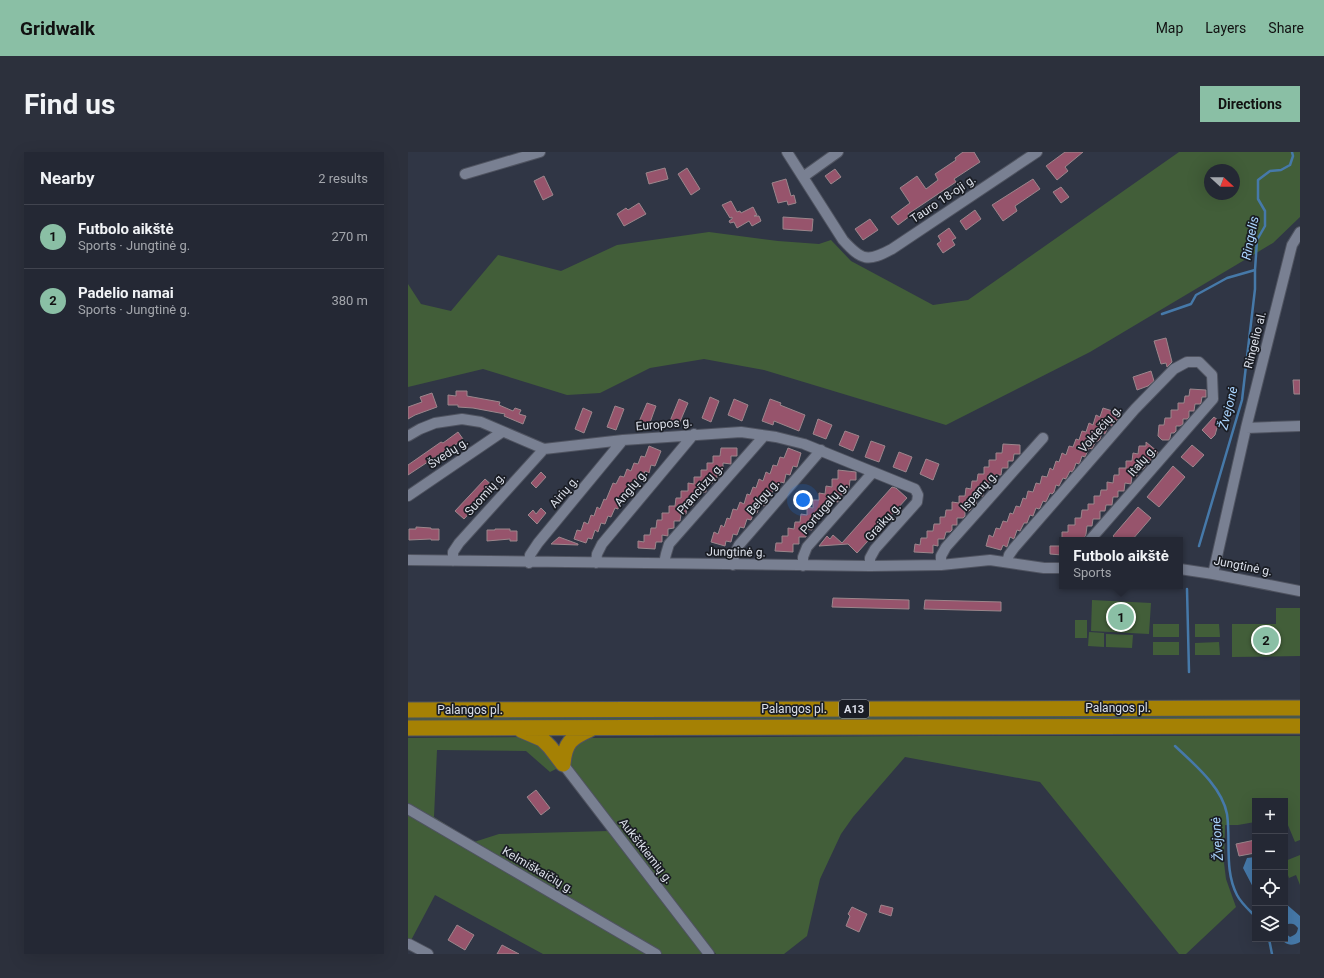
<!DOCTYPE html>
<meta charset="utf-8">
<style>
body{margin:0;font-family:Roboto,sans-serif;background:#2c303c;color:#f1f3f6}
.controls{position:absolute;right:12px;bottom:12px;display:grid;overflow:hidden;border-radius:0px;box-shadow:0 4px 16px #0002}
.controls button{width:36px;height:36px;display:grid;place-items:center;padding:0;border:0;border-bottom:1px solid #41444f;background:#242834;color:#f1f3f6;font:20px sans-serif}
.compass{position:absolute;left:796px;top:12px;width:36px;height:36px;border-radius:50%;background:#242834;box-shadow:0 4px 16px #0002;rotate:111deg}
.you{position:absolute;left:395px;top:348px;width:14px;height:14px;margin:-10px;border:3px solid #fff;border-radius:50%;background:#1a73e8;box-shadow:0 0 0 6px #1a73e833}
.badge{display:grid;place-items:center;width:26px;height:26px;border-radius:50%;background:#8abfa5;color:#111;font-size:13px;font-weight:700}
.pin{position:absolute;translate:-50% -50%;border:2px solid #fff;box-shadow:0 1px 4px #0006}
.popup{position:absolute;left:651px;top:385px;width:124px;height:52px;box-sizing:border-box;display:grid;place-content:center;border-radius:0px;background:#242834;filter:drop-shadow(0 1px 3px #0005);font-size:13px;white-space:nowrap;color:#a3a6ac}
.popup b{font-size:15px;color:#f1f3f6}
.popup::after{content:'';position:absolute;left:50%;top:100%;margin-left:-8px;border:8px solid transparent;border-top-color:#242834}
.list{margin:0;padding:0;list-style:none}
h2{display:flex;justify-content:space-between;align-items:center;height:52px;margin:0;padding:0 16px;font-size:17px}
h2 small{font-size:13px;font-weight:400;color:#a3a6ac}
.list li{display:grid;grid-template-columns:26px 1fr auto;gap:12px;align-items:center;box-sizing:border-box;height:64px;padding:0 16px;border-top:1px solid #41444f}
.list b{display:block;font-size:15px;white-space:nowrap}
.list p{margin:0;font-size:13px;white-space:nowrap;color:#a3a6ac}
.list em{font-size:13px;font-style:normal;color:#a3a6ac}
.icon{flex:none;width:22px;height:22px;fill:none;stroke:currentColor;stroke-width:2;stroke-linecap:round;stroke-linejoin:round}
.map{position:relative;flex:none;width:892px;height:802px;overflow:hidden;border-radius:0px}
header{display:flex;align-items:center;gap:24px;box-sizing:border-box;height:56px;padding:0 20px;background:#8abfa5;color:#111}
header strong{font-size:19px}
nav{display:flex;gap:22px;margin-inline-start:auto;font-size:14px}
.intro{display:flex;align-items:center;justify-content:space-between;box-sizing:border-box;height:96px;padding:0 24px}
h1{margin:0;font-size:28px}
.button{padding:10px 18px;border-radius:0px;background:#8abfa5;color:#111;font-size:14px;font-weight:700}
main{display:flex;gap:24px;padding:0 24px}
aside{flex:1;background:#242834;border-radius:0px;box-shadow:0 4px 16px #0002}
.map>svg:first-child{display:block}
.green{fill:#425e39;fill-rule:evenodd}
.water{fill:#4679a9}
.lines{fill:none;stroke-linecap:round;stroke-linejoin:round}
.stream{stroke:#4679a9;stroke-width:2.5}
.building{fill:#97546c;stroke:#9c868c}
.minor-casing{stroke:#4f5360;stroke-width:12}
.highway-casing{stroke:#4f5360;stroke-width:17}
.minor{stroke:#798092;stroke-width:10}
.highway{stroke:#a58104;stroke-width:15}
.labels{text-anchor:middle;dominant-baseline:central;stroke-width:3.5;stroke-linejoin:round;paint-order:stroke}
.shield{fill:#1a1d24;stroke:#a1a5ae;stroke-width:1}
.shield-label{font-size:11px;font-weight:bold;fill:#dbdfe9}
.street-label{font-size:12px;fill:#dbdfe9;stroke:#1a1d24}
.water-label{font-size:13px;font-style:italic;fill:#aad4fe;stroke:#1a1d24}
</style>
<header>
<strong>Gridwalk</strong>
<nav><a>Map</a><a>Layers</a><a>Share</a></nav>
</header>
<div class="intro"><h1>Find us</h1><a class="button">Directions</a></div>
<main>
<aside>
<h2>Nearby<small>2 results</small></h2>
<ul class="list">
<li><span class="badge">1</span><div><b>Futbolo aikštė</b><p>Sports · Jungtinė g.</p></div><em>270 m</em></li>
<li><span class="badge">2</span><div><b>Padelio namai</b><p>Sports · Jungtinė g.</p></div><em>380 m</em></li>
</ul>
</aside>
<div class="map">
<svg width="892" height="802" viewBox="0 0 892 802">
<rect width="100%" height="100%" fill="#303645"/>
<path class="green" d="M 771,0 L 892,0 L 892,65 L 865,91 L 682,200 L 538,273 L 356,218 L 296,207 L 242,216 L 192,241 L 159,243 L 75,217 L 0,235 L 0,132 L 13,152 L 43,159 L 90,103 L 153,119 L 209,93 L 301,80 L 370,89 L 411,92 L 423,88 L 443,109 L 525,153 L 560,148 ZM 802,18 L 826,18 L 826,42 L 802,42 Z
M 684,448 L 743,451 L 741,482 L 683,479 Z
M 868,456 L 892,456 L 892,504 L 824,505 L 824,472 L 868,472 Z
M 667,468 L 679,468 L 679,486 L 667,486 Z
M 745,472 L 771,472 L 771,485 L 745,485 Z
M 787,472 L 811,472 L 812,485 L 787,485 Z
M 681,480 L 696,481 L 696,495 L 680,494 Z
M 698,482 L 725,483 L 724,496 L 698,495 Z
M 745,490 L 771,490 L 771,503 L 745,503 Z
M 811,490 L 812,503 L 787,503 L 787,491 Z
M 892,561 L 892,568 L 0,570 L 0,564 Z
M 515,584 L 892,584 L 892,688 L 887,690 L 877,666 L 877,649 L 847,649 L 847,670 L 830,673 L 817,673 L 816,711 L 818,727 L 828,755 L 778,802 L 771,802 L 632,630 L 497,605 L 445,665 L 433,682 L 412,727 L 399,784 L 376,802 L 308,802 L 160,613 L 161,599 L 169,591 L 181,586 Z
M 117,585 L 127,588 L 150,616 L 142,620 L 118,599 L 29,598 L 26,665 L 66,690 L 91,682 L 200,679 L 296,802 L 135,802 L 27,743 L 0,794 L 0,586 Z
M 892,703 L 892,733 L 888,723 L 881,726 L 877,715 L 877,709 Z"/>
<path class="water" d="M 847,705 L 847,739 L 835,716 L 839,706 Z
M 877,751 L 892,764 L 892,790 C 884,794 879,794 873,787 L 877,787 L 877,781 L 882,785 C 887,783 889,782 890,776 C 887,772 885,771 880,772 L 877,777 Z"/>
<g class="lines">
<path class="stream" d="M 754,162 L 783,152 L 788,143 L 819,126 L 847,118 L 849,88 L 857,74 L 857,59 L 850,47 L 850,28 L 862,19 L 873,18 L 882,13 L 885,4 L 884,0
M 791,394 L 834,248 L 847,137 L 847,118
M 779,437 L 781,520
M 767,594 C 786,612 814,635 819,662 C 823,689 816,718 829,743 C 833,751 841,758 847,764
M 861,787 L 864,802"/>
</g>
<path class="building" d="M 555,0 L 566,0 L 572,10 L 546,27 L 548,30 L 500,62 L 502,64 L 490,73 L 483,65 L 502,51 L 492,36 L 509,24 L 518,37 L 530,28 L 527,22 L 548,8 L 547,6 Z
M 657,0 L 675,0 L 657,15 L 660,19 L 649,28 L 638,14 Z
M 257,16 L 260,27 L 241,32 L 238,21 Z
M 279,16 L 292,37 L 283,43 L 270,22 Z
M 427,17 L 433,25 L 423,32 L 417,24 Z
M 136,24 L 145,43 L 135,48 L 126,29 Z
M 378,27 L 383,44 L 386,43 L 388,51 L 380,53 L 379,49 L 370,51 L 364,31 Z
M 625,27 L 632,37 L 607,54 L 609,59 L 595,69 L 584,53 Z
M 653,35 L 661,45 L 653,51 L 645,40 Z
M 323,49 L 329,60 L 332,59 L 333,61 L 345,55 L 349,63 L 346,64 L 351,64 L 353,69 L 344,74 L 341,69 L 329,76 L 326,70 L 322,71 L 321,69 L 324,67 L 324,65 L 322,66 L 314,53 Z
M 231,51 L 238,62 L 216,74 L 209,62 L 218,56 L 220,58 Z
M 567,58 L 573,67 L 558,78 L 552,69 Z
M 375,65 L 405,67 L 404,79 L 375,77 Z
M 462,67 L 470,78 L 455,88 L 447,77 Z
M 541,76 L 548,86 L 544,88 L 547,93 L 535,101 L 529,92 L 533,89 L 530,84 Z
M 758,186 L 764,210 L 759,215 L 758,211 L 753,212 L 746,189 Z
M 743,219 L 746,229 L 740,234 L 729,238 L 725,225 Z
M 885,228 L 892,228 L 892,242 L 886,242 Z
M 782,237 L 798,238 L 798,245 L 794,245 L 793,251 L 792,252 L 787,252 L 786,259 L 781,259 L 781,265 L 779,267 L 775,267 L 775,272 L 772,274 L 768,274 L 768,279 L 766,281 L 763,281 L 762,286 L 761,288 L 754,288 L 750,284 L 751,273 L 756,273 L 757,266 L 763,266 L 763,258 L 770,258 L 770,251 L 776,251 L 777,244 L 781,244 Z
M 48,239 L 59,239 L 59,244 L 92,250 L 91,253 L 105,259 L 107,256 L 113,258 L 111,262 L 118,264 L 115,272 L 96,264 L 97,262 L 65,256 L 50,255 L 50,253 L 40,253 L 40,243 L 48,244 Z
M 24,241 L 29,255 L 7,263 L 0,267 L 0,255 L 14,250 L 12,245 Z
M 302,245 L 311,249 L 303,270 L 294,266 Z
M 271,247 L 280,251 L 271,272 L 262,269 Z
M 326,247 L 340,253 L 334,269 L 320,263 Z
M 362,247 L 373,251 L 372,253 L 397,263 L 391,279 L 366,269 L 365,273 L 354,269 Z
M 239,251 L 248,254 L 240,276 L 230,272 Z
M 207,254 L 216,257 L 208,278 L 199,275 Z
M 175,256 L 184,260 L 176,281 L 167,277 Z
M 695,256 L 711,261 L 709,268 L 707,270 L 705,269 L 704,274 L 701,273 L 697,282 L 694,281 L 692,287 L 690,289 L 688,289 L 684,297 L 681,296 L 677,305 L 674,304 L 672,310 L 671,312 L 668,311 L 666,317 L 664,320 L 662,319 L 658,327 L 655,326 L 651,334 L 648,333 L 646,340 L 644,342 L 642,341 L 638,350 L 635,349 L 632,356 L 631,357 L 628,356 L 625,364 L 622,363 L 619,371 L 616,371 L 612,379 L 609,378 L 606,387 L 602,385 L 599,395 L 595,393 L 593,398 L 578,394 L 581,383 L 585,385 L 588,376 L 592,377 L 595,369 L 599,370 L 602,361 L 605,362 L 608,354 L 612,355 L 615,346 L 618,347 L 620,339 L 625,340 L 628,331 L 632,332 L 634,324 L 639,325 L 642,316 L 645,318 L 648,309 L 651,310 L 654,301 L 658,303 L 661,294 L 665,295 L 668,287 L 671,288 L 674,279 L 678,280 L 681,271 L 685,273 L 688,263 L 692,265 Z
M 806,265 L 811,269 L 807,283 L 803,287 L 794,278 Z
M 410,267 L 424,273 L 418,287 L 405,282 Z
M 437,279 L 451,284 L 445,299 L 431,293 Z
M 50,280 L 55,287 L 38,300 L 38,298 L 0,323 L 0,313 L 33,290 L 35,291 Z
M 463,289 L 477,294 L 471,310 L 457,305 Z
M 738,290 L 750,300 L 748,303 L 743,303 L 743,308 L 741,310 L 737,310 L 737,315 L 735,317 L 729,317 L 729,324 L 724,324 L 723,332 L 717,331 L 716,339 L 710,339 L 710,345 L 705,345 L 704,353 L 698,353 L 697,359 L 692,359 L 692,367 L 685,367 L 684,374 L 679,374 L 678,382 L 676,388 L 654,388 L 654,380 L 660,380 L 660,373 L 667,373 L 667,366 L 673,366 L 674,358 L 680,358 L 680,352 L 686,352 L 686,344 L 692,344 L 693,338 L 699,338 L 699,330 L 705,331 L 706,323 L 711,323 L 711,316 L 718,316 L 718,309 L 724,309 L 725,301 L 730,302 L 731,294 L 738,294 Z
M 595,292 L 612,293 L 612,302 L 606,302 L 605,309 L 600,309 L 600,316 L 594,316 L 593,323 L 587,323 L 586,330 L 581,330 L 581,337 L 575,337 L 575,344 L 569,345 L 568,352 L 563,351 L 563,357 L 561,359 L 557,359 L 557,364 L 555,366 L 549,366 L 549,373 L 544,373 L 544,378 L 542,380 L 538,380 L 536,387 L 530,387 L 530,394 L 525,393 L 525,401 L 506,400 L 507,392 L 512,393 L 513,386 L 519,386 L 519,379 L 525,379 L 526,372 L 532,372 L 532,365 L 537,365 L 538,358 L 544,358 L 544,350 L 551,351 L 551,344 L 557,344 L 558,336 L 563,337 L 564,329 L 569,329 L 570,322 L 576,322 L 576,315 L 581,315 L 581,308 L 588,308 L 588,301 L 594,301 Z
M 784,293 L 796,303 L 785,315 L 773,305 Z
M 241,294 L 253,299 L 247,314 L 243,313 L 241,321 L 237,319 L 234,327 L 229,326 L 226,334 L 222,333 L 216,350 L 213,349 L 210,357 L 207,356 L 203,365 L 200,364 L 197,372 L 193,371 L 190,380 L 187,378 L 184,387 L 180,386 L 178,391 L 166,387 L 169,378 L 173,379 L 176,370 L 180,372 L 183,363 L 186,364 L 189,355 L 192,357 L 196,347 L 198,348 L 205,331 L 208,332 L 212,324 L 216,325 L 219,317 L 223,319 L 226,311 L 230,312 L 233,304 L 237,305 Z
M 313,296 L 329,296 L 329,304 L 323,304 L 323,312 L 315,311 L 315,319 L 309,319 L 309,326 L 304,325 L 304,332 L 298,332 L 298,340 L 291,340 L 291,347 L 286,346 L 285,354 L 279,355 L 278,362 L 273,362 L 272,369 L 266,369 L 266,376 L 260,377 L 260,384 L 254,383 L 254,390 L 248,390 L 247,397 L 230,396 L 230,389 L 236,390 L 236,383 L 242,383 L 243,376 L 248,376 L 249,368 L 254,368 L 254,361 L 261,361 L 261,354 L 267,354 L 268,346 L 273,346 L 273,339 L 280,339 L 280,331 L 286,332 L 286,325 L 293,325 L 293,318 L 299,318 L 299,311 L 305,311 L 305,304 L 312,304 Z
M 380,296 L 393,301 L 389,315 L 385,314 L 382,323 L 378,322 L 376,331 L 373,330 L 369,339 L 365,337 L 363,345 L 359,344 L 356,354 L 352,352 L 349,361 L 346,360 L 343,368 L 339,367 L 336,376 L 332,375 L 329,383 L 325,382 L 323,390 L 318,389 L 317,394 L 303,390 L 306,380 L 310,382 L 313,373 L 316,375 L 319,366 L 322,367 L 325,357 L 329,358 L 332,350 L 336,352 L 339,342 L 342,343 L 345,335 L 348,336 L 351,327 L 355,329 L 358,320 L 362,322 L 365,313 L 369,314 L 372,305 L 376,306 Z
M 491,300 L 504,305 L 498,320 L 485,315 Z
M 518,307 L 531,312 L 525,328 L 512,322 Z
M 765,314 L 777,325 L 751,355 L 739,345 Z
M 430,318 L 448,320 L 448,328 L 442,328 L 441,336 L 436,335 L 435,343 L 430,343 L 430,350 L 423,349 L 422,357 L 417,356 L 416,364 L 409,363 L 408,371 L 404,371 L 404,378 L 398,377 L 398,385 L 391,385 L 391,392 L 385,392 L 385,400 L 367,399 L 368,391 L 374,391 L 374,384 L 380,384 L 380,376 L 386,377 L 387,370 L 392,370 L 393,362 L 399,363 L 399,355 L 405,356 L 405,348 L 411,348 L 411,341 L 417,342 L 418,334 L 424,335 L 424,327 L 430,327 Z
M 133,320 L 138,325 L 128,336 L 123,331 Z
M 77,327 L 86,335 L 56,367 L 47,359 Z
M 484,335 L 488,336 L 499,346 L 449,401 L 440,392 L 411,394 L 419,384 L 422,387 L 425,383 L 434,391 Z
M 730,355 L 743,366 L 724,388 L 709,388 L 705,384 Z
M 133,356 L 138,361 L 129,372 L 120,363 L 125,358 L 128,362 Z
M 8,375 L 23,376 L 23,377 L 31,377 L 31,388 L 23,388 L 23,387 L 1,388 L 1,377 L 8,377 Z
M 87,377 L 102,377 L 102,379 L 109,379 L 109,389 L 102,389 L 102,387 L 79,389 L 79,378 L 87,378 Z
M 151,385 L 170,392 L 170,393 L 143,392 Z
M 642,394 L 654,394 L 654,403 L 642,402 Z
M 425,446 L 501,448 L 501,457 L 424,455 Z
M 517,448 L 593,450 L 593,459 L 516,457 Z
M 128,638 L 142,656 L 133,663 L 119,645 Z
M 847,688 L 847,701 L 831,704 L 828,692 Z
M 473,753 L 485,756 L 483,764 L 471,760 Z
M 444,755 L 459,762 L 451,780 L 438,774 L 442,764 L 440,762 Z
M 49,773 L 66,783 L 57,798 L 40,788 Z
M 94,793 L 111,802 L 89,802 Z"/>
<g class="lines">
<g class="minor-casing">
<path id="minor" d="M 379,0 L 435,88 C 454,109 460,110 484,97 L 629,0
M 57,22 L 132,0
M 395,25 L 430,0
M 838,276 L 892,274
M 0,284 L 12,277 L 27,271 L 54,267 L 73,270 L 136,297 L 215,288 L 333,280 L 368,285 L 396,292 L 507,337 L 510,343 L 509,350 L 467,397 L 462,406 L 462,414
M 0,344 L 94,280
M 0,408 L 462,414 L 533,413 L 582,408 L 636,416 L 654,416
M 45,409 L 45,400 L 51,391 L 136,297
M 599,410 L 601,403 L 606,396 L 727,257 L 766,217 L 779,210 L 791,210 L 804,223 L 805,247 L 682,388
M 121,411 L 122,403 L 130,391 L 215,288
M 188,411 L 189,402 L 194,392 L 286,282
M 256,411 L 258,402 L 261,392 L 356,284
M 325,413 L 326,403 L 331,393 L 413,298
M 533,413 L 533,404 L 538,395 L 635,286
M 395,414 L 395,405 L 399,395 L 465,320
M 772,417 L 805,422 L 892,439
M 805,422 L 838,276 L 884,93 L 892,80
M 155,612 L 301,802
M 0,657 L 248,802
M 1,792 L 20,802"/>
</g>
<g class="highway-casing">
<path id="highway" d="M 0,558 L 892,556
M 0,576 L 892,574
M 113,578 L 134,587 L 142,595 L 155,612
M 155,612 C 157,590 163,586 183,577"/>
</g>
<use href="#minor" class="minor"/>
<use href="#highway" class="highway"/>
</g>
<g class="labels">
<rect class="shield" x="431" y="548" width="30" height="18" rx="3"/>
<g class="shield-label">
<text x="446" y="557">A13</text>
</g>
<g class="street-label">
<text transform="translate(535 47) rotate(-34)">Tauro 18-oji g.</text>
<text transform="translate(847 188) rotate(-76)">Ringelio al.</text>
<text transform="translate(256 272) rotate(-5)">Europos g.</text>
<text transform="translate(692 277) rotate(-49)">Vokiečių g.</text>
<text transform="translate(40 301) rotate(-34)">Švedų g.</text>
<text transform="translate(734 309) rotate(-49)">Italų g.</text>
<text transform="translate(223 336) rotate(-50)">Anglų g.</text>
<text transform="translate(292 337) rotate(-49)">Prancūzų g.</text>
<text transform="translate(571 339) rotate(-48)">Ispanų g.</text>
<text transform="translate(156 340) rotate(-50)">Airių g.</text>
<text transform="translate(77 342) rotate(-48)">Suomių g.</text>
<text transform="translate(355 345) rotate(-49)">Belgų g.</text>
<text transform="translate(416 356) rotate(-49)">Portugalų g.</text>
<text transform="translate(475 370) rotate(-48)">Graikų g.</text>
<text transform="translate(328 400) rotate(1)">Jungtinė g.</text>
<text transform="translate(835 414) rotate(11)">Jungtinė g.</text>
<text x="710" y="556">Palangos pl.</text>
<text x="386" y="557">Palangos pl.</text>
<text x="62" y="558">Palangos pl.</text>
<text transform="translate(238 699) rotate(52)">Aukštkiemių g.</text>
<text transform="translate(130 718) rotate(30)">Kelmiškaičių g.</text>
</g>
<g class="water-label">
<text transform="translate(842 86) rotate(-79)">Ringelis</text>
<text transform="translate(820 256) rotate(-76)">Žvejonė</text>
<text transform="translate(809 687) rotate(-94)">Žvejonė</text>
</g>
</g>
</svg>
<div class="controls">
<button>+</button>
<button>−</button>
<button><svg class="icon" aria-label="locate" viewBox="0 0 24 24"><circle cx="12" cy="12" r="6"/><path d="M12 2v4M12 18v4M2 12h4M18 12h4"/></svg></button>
<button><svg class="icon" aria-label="layers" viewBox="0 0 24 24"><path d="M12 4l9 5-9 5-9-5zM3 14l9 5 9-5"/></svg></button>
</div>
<svg class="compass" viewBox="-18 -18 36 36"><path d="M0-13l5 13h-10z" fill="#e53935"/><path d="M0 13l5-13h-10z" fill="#a3a6ac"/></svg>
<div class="you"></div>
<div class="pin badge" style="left:713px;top:465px">1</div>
<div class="popup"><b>Futbolo aikštė</b>Sports</div>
<div class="pin badge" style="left:858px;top:488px">2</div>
</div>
</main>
